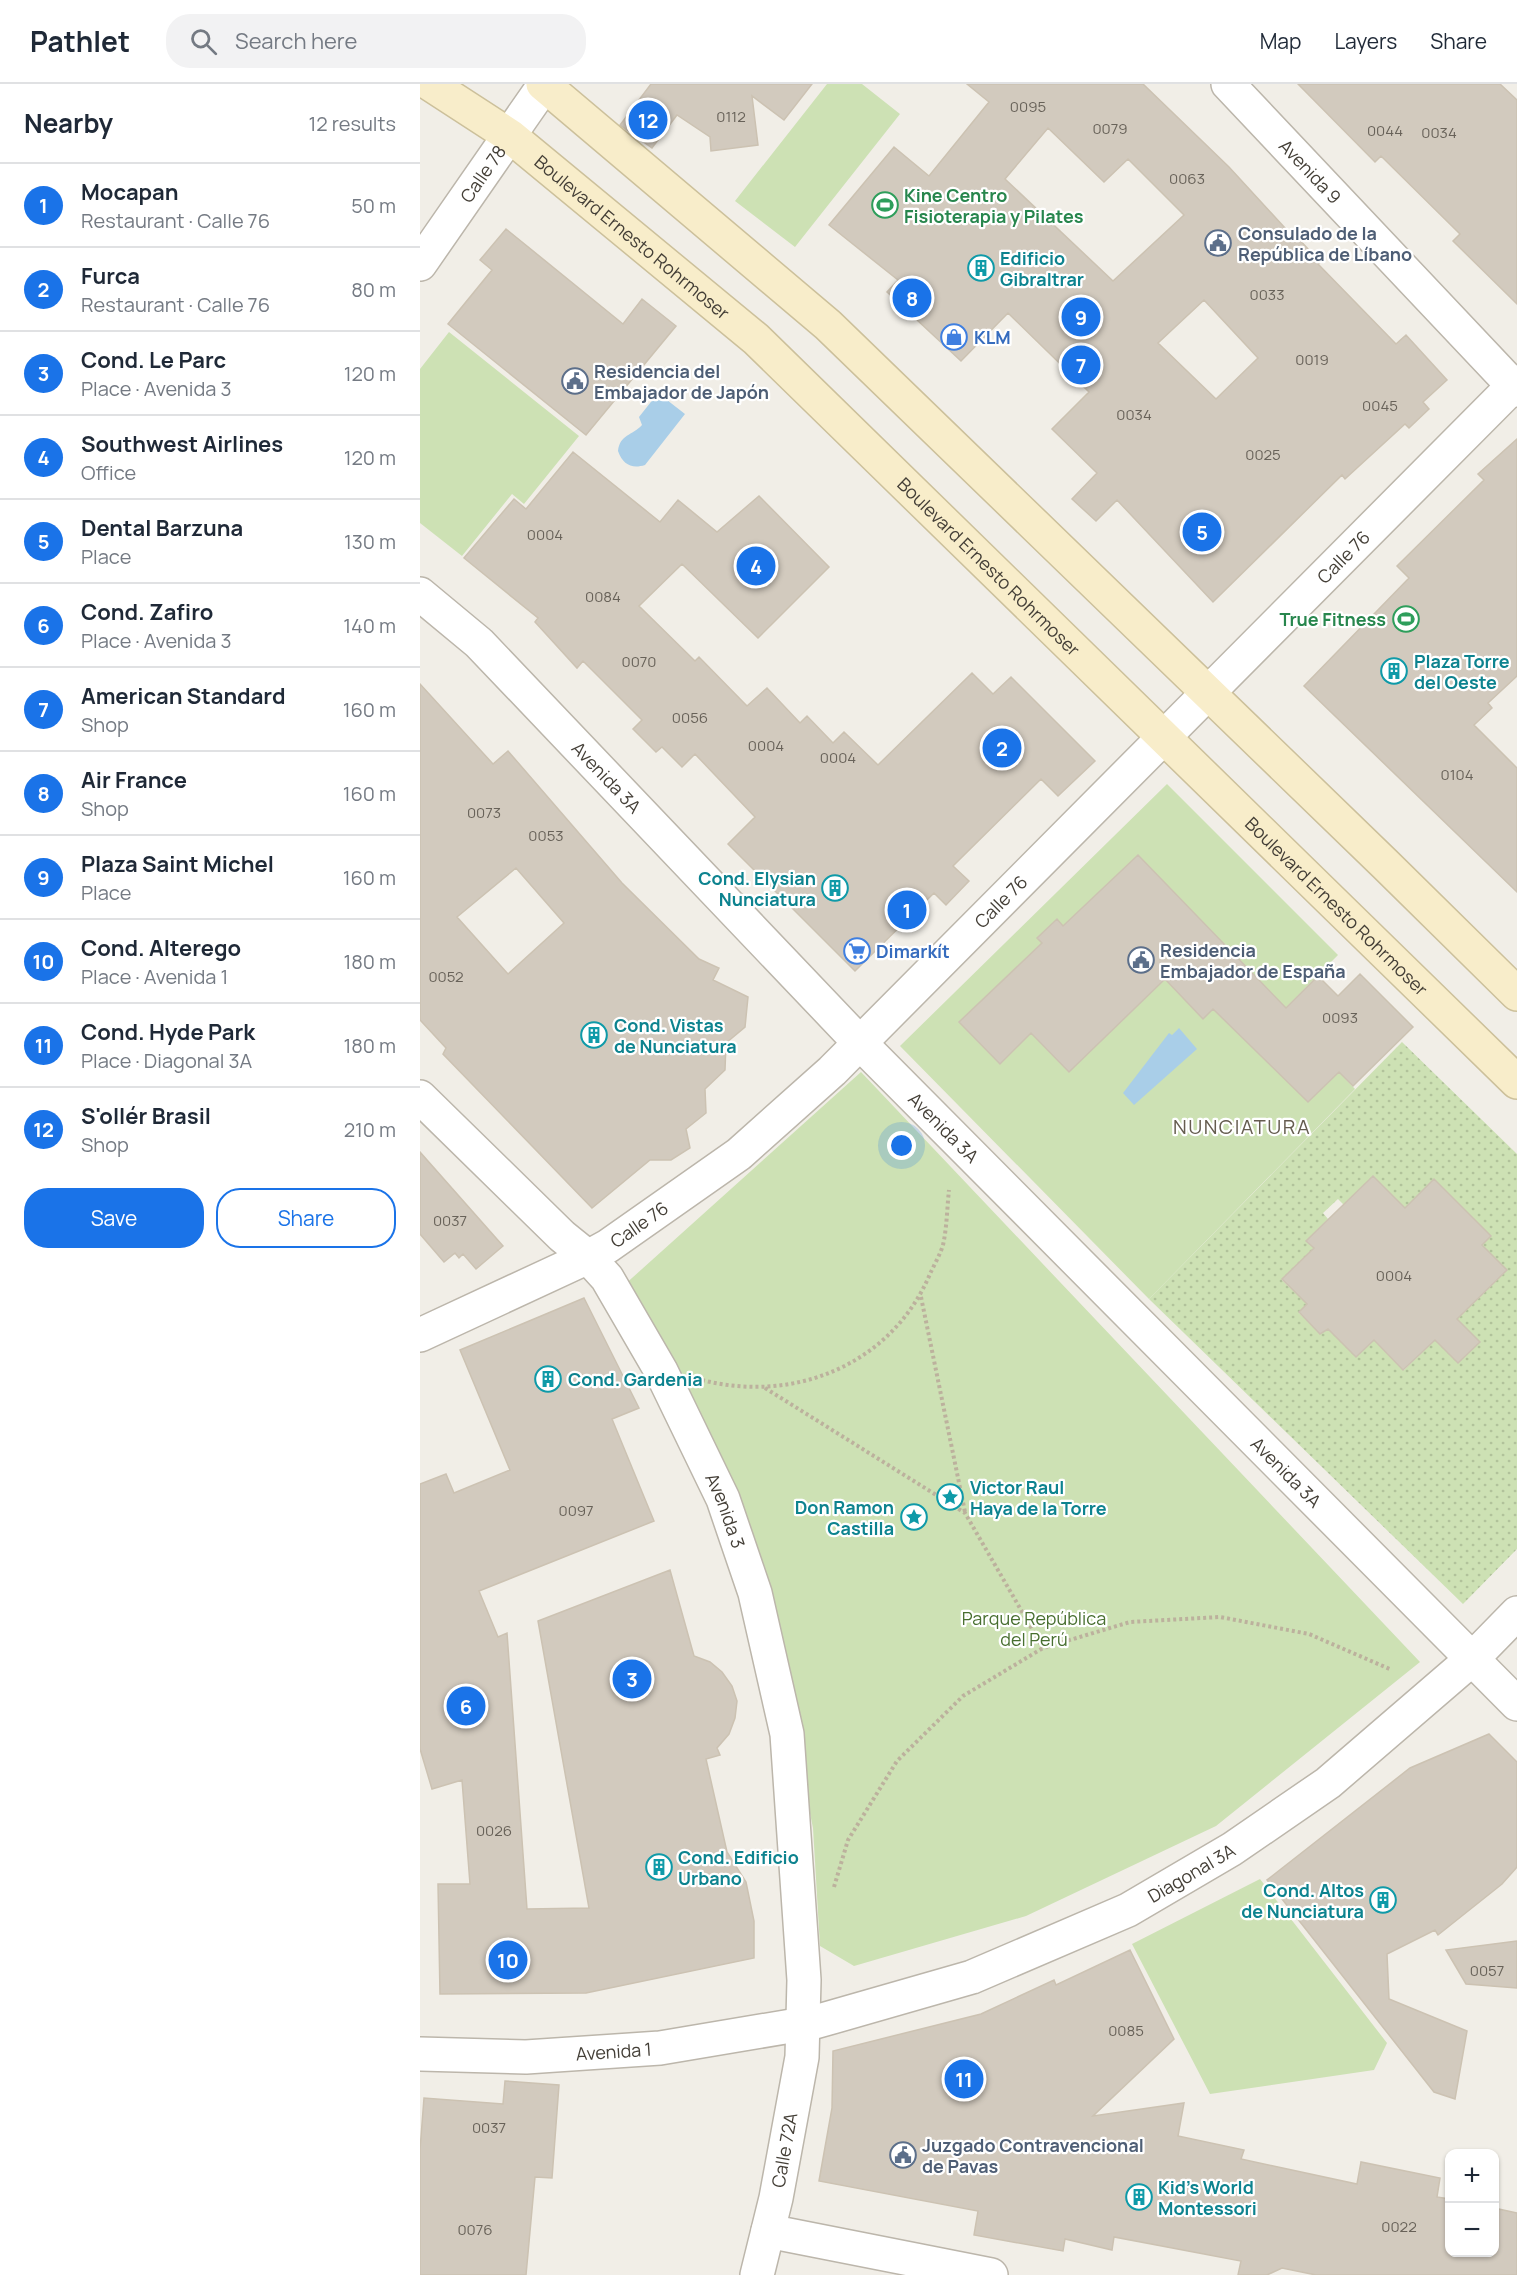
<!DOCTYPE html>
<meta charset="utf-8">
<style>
body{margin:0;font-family:Manrope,sans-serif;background:#f2f2f3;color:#1f2937}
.controls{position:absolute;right:18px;bottom:18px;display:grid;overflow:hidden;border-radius:12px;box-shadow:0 2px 4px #0004}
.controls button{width:54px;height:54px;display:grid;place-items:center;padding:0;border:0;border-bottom:2px solid #e0e1e3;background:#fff;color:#1f2937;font:30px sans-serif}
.you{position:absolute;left:482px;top:1062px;width:21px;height:21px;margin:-15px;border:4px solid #fff;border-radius:50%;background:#1a73e8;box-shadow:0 0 0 9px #1a73e833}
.badge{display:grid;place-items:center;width:39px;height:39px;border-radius:50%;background:#1a73e8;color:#fff;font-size:20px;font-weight:700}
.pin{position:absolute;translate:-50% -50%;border:3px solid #fff;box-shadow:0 2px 6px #0006}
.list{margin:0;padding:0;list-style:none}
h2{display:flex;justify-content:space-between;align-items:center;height:78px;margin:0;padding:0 24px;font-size:26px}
h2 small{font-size:20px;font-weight:400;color:#747a83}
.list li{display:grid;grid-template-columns:39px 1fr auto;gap:18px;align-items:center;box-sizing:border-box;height:84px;padding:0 24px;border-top:2px solid #e0e1e3}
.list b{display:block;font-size:22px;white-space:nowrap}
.list p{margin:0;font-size:20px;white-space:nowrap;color:#747a83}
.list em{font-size:20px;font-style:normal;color:#747a83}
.actions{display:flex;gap:12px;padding:18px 24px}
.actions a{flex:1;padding:14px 0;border:2px solid #1a73e8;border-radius:24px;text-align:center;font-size:21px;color:#1a73e8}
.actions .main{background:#1a73e8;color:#fff}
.icon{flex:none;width:33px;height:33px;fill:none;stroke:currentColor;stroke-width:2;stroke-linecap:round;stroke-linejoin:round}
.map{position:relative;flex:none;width:1097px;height:2191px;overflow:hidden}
header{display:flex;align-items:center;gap:36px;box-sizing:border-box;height:84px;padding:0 30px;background:#fff;border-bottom:2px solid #e0e1e3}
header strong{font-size:28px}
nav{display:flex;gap:33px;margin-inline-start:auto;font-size:21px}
.search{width:420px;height:54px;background:#f2f2f3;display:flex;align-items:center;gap:15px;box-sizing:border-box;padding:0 21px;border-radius:24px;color:#747a83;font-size:22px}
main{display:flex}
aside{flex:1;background:#fff}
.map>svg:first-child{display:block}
.green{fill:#cde1b4}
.garden{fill:url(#garden-dots);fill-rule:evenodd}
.water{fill:#a9cee8}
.building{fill:#d2cabe;stroke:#ccc2b2;stroke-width:1.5;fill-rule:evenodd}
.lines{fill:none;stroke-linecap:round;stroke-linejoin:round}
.minor-casing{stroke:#bcb6ab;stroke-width:36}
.secondary-casing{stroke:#ccc09b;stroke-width:36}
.path{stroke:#bcb19d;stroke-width:4;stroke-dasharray:3 3;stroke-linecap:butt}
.minor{stroke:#fff;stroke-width:33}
.secondary{stroke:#f8edca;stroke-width:33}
.labels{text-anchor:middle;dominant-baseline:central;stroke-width:4.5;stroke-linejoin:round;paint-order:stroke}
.number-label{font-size:15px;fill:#686259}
.street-label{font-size:18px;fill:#443f37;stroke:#fff}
.leisure-label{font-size:18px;font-weight:bold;fill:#27864d;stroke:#fff;text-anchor:start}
.service-label{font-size:18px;font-weight:bold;fill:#4e5e75;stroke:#fff;text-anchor:start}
.culture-label{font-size:18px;font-weight:bold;fill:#0d838f;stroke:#fff;text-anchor:start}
.shop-label{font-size:18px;font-weight:bold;fill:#366cbe;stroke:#fff;text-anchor:start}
.park-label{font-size:18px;fill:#486f30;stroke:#fff}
.neighbourhood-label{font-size:20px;letter-spacing:1.5px;fill:#655c4f;stroke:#fff}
</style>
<header>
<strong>Pathlet</strong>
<div class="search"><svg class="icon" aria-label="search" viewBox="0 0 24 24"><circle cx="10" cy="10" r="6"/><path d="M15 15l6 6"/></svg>Search here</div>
<nav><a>Map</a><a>Layers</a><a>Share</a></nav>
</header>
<main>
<aside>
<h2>Nearby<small>12 results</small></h2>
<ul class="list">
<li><span class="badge">1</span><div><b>Mocapan</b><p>Restaurant · Calle 76</p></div><em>50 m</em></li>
<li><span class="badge">2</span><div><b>Furca</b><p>Restaurant · Calle 76</p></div><em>80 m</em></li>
<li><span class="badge">3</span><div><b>Cond. Le Parc</b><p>Place · Avenida 3</p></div><em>120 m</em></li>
<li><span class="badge">4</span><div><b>Southwest Airlines</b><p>Office</p></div><em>120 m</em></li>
<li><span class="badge">5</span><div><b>Dental Barzuna</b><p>Place</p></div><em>130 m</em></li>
<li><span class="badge">6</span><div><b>Cond. Zafiro</b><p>Place · Avenida 3</p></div><em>140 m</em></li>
<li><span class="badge">7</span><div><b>American Standard</b><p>Shop</p></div><em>160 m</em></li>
<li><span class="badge">8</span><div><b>Air France</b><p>Shop</p></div><em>160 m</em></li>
<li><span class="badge">9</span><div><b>Plaza Saint Michel</b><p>Place</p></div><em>160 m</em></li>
<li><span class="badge">10</span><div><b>Cond. Alterego</b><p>Place · Avenida 1</p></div><em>180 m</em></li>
<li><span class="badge">11</span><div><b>Cond. Hyde Park</b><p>Place · Diagonal 3A</p></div><em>180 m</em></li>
<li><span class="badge">12</span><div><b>S'ollér Brasil</b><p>Shop</p></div><em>210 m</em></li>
</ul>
<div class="actions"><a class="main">Save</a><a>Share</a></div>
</aside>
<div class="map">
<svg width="1097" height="2191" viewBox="0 0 1097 2191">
<defs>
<pattern id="garden-dots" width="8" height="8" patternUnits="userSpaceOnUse" patternTransform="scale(1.5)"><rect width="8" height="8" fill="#cde1b4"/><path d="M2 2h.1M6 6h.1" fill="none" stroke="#b1c29b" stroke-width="1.8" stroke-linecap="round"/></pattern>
</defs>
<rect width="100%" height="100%" fill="#f1eee7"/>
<path class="green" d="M 407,0 L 442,0 L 480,30 L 375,163 L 315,117 Z
M 29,248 L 159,352 L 104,420 L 92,410 L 42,472 L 0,439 L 0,285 Z
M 747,700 L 918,871 L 830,960 L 888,1018 L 919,988 L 935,1005 L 729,1215 L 480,962 Z
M 441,988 L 1000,1578 L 796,1742 L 606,1832 L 434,1882 L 400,1862 L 393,1744 L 343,1501 L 202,1203 Z
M 840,1795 L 967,1959 L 954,1986 L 790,2010 L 712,1860 Z"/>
<path class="garden" d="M 982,958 L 1097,1070 L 1097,1465 L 1043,1520 L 729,1215 ZM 953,1092 L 985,1124 L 1014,1095 L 1071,1152 L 1062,1161 L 1087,1186 L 1037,1235 L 1060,1258 L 1038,1279 L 1015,1256 L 984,1286 L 954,1256 L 936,1273 L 908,1245 L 900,1249 L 879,1229 L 887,1220 L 862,1196 L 894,1164 L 886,1157 L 908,1135 L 903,1129 L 918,1115 L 924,1121 Z"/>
<path class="water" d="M 238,309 L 265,330 L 225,381 C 212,385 203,381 198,367 C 200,350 212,352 222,341 L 219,333 Z
M 759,944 L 777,965 L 714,1021 L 703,1009 L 749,949 L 752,951 Z"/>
<path class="building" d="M 231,0 L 392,0 L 364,36 L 332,12 L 338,61 L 291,67 L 290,53 L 257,31 L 232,64 L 200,41 Z
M 547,0 L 723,0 L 809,83 L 876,156 L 878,154 L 900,178 L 898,180 L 976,260 L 986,251 L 1027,296 L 1003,318 L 1009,325 L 989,344 L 985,340 L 925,395 L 922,391 L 793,518 L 697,416 L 676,437 L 652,415 L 677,389 L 632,345 L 669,308 L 588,229 L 541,277 L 467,208 L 478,196 L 409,141 L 474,63 L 509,92 L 569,18 ZM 628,44 L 684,98 L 708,75 L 764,131 L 693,197 L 585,95 ZM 784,216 L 838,274 L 796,315 L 738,259 Z
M 878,0 L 1080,0 L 1097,16 L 1097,220 L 1033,157 L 1040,150 L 961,72 L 955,78 Z
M 86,145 L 203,240 L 222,215 L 256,242 L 166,351 L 28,240 L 72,186 L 60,176 Z
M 1097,355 L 1097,592 L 1068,619 L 1072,624 L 1054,641 L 1097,684 L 1097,808 L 884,602 L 989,494 L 977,482 L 1064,396 L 1058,390 Z
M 153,368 L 240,438 L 258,416 L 297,448 L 339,412 L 409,483 L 338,554 L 262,480 L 219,522 L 275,577 L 279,573 L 327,622 L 347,604 L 380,639 L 387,632 L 413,659 L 424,648 L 458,681 L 552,589 L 573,610 L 591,593 L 675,677 L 638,712 L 621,695 L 533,782 L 549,797 L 526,821 L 514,809 L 435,887 L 308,760 L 335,733 L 275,670 L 262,683 L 242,663 L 236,668 L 213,645 L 222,636 L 163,577 L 157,584 L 115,538 L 118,534 L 44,474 L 94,415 L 106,425 Z
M 0,600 L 73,680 L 88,667 L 202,799 L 279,875 L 299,884 L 293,896 L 328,913 L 325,943 L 306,959 L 305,986 L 285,1005 L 286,1029 L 266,1045 L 270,1064 L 251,1076 L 230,1076 L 172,1124 L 23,970 L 26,964 L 0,936 ZM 96,784 L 144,839 L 88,890 L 37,833 Z
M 718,771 L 866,924 L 898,892 L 918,912 L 940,890 L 993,943 L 933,1002 L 919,988 L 888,1018 L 793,925 L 783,935 L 745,895 L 649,988 L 611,949 L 580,980 L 539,938 L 622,859 L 617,854 L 637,835 L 643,842 Z
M 0,1068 L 83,1162 L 56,1185 L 43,1170 L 39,1174 L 35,1169 L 24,1178 L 0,1150 Z
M 953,1092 L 985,1124 L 1014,1095 L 1071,1152 L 1062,1161 L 1087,1186 L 1037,1235 L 1060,1258 L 1038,1279 L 1015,1256 L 983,1286 L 954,1256 L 936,1273 L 908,1245 L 900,1250 L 879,1228 L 887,1220 L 862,1195 L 894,1164 L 886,1157 Z
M 164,1214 L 219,1324 L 192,1335 L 234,1437 L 59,1507 L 78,1553 L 87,1549 L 107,1825 L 169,1824 L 118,1537 L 250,1486 L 274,1572 L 290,1578 L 302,1588 L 312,1602 L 317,1617 L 315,1634 L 309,1650 L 297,1664 L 300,1671 L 286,1675 L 307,1768 L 326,1798 L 334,1837 L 334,1874 L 166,1909 L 20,1910 L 18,1800 L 50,1800 L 42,1696 L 12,1705 L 0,1665 L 0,1400 L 26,1390 L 34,1409 L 90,1386 L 40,1266 Z
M 1069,1650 L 1097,1678 L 1097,1783 L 1082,1800 L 1018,1851 L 1015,1846 L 967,1870 L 969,1915 L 1047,1947 L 1035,2015 L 1014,2008 L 847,1796 L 990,1684 Z
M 1097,1857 L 1097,1904 L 1046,1900 L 1026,1866 Z
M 710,1866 L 754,1955 L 673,2032 L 764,2019 L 758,2052 L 824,2066 L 821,2075 L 937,2100 L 941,2078 L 1020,2094 L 1017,2113 L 1029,2115 L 1029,2169 L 1074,2169 L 1074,2124 L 1097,2129 L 1097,2191 L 896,2191 L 862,2184 L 847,2191 L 818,2191 L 821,2177 L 694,2153 L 692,2166 L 645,2155 L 643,2167 L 554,2151 L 558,2127 L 399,2097 L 412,2024 L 413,1967 L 561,1930 L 634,1896 L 636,1901 Z
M 85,1997 L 139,2001 L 132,2094 L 115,2093 L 106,2191 L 0,2191 L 0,2066 L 4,2014 L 83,2020 Z"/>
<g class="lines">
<g class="minor-casing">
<g id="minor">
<path id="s1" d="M 808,0 L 1097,306"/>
<path id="s2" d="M 0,180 L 125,0"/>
<path id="s3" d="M 0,510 L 59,559 L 440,959 L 1097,1620"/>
<path id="s4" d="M 0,1013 L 142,1152 L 168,1173 L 187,1194 L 241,1287 L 303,1415 L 335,1509 L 367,1650 L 384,1896 L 382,1973 L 356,2114 L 337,2191"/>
<path id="s5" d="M 0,1251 L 168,1173 L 188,1162 L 319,1070 L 412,987 L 1097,298"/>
<path id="s6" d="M 0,1970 L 106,1973 L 240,1964 L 395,1938 L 552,1893 L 708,1826 L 812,1765 L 908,1699 L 1052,1575 L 1097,1529"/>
<path d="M 348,2147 L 571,2191"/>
</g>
</g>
<g class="secondary-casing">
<g id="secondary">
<path id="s7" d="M 10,0 L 90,52 L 336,255 L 1097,998"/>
<path d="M 123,0 L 408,241 L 965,780 L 1097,910"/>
</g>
</g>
<path class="path" d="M 501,1213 L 545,1428
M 282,1296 C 375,1320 472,1280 510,1190 C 514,1181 520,1171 523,1161 C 527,1143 527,1124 529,1106
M 345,1304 L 545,1429 L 623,1564
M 414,1803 L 428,1756 L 477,1677 L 543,1612 L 623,1564 L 710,1538 L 800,1533 L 889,1550 L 972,1586"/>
<use href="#minor" class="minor"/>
<use href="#secondary" class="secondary"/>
</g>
<defs>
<g id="stadium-ring" transform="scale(1.35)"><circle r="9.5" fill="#fff" stroke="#2e9e5b" stroke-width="1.5"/><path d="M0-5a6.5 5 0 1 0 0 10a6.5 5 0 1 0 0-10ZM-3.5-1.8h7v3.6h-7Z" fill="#2e9e5b"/></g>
<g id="civic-ring" transform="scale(1.35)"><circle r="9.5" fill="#fff" stroke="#5c6f8a" stroke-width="1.5"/><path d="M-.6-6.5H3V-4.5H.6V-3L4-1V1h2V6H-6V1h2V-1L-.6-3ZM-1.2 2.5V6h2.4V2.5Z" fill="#5c6f8a"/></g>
<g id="building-ring" transform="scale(1.35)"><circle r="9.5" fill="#fff" stroke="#0f9aa8" stroke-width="1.5"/><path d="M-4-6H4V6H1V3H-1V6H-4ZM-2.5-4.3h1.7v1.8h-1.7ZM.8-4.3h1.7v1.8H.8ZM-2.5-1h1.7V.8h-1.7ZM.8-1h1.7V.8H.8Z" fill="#0f9aa8"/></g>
<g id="shop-ring" transform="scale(1.35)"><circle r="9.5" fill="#fff" stroke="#3f7fe0" stroke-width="1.5"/><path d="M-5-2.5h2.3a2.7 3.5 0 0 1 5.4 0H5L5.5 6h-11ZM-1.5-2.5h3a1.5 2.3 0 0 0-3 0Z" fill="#3f7fe0"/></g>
<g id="supermarket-ring" transform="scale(1.35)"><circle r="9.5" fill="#fff" stroke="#3f7fe0" stroke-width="1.5"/><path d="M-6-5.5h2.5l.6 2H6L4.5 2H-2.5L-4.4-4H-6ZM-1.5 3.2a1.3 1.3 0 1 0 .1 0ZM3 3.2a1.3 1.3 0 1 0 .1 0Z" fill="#3f7fe0"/></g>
<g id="sight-ring" transform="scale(1.35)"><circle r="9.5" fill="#fff" stroke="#0f9aa8" stroke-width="1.5"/><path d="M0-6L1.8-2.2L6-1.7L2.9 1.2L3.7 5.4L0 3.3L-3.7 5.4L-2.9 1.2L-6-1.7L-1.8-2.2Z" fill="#0f9aa8"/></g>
</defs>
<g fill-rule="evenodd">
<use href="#stadium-ring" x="465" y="121"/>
<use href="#civic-ring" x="798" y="159"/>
<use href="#building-ring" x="561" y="184"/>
<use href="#shop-ring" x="534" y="253"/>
<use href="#civic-ring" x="155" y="297"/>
<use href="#stadium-ring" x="986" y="535"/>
<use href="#building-ring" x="974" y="587"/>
<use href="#building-ring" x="415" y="804"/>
<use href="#supermarket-ring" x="437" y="867"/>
<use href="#civic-ring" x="721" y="876"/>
<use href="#building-ring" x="174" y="951"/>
<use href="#building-ring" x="128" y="1295"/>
<use href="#sight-ring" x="530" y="1413"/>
<use href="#sight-ring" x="494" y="1433"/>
<use href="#building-ring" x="239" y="1783"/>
<use href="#building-ring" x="963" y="1816"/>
<use href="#civic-ring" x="483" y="2071"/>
<use href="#building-ring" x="719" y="2113"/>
</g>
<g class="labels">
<g class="number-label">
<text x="608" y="22">0095</text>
<text x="311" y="32">0112</text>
<text x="690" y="44">0079</text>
<text x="965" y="46">0044</text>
<text x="1019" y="48">0034</text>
<text x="767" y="94">0063</text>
<text x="847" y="210">0033</text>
<text x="892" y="275">0019</text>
<text x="960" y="321">0045</text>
<text x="714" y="330">0034</text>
<text x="843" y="370">0025</text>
<text x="125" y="450">0004</text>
<text x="183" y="512">0084</text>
<text x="219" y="577">0070</text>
<text x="270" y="633">0056</text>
<text x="346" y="661">0004</text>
<text x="418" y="673">0004</text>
<text x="1037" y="690">0104</text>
<text x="64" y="728">0073</text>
<text x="126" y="751">0053</text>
<text x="26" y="892">0052</text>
<text x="920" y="933">0093</text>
<text x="30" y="1136">0037</text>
<text x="974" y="1191">0004</text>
<text x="156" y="1426">0097</text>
<text x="74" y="1746">0026</text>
<text x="1067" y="1886">0057</text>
<text x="706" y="1946">0085</text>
<text x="69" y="2043">0037</text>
<text x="979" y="2142">0022</text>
<text x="55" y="2145">0076</text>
</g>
<g class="street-label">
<text stroke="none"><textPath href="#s1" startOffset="120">Avenida 9</textPath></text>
<text stroke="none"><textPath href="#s2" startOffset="110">Calle 78</textPath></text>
<text stroke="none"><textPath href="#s7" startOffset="254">Boulevard Ernesto Rohrmoser</textPath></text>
<text stroke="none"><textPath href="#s5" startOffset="1218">Calle 76</textPath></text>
<text stroke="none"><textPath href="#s7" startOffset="740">Boulevard Ernesto Rohrmoser</textPath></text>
<text stroke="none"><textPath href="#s3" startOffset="262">Avenida 3A</textPath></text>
<text stroke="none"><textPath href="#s5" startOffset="732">Calle 76</textPath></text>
<text stroke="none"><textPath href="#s7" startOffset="1226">Boulevard Ernesto Rohrmoser</textPath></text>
<text stroke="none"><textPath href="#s3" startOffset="748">Avenida 3A</textPath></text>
<text stroke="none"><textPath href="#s5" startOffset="246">Calle 76</textPath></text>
<text stroke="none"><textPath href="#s3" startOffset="1234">Avenida 3A</textPath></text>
<text stroke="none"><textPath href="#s4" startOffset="522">Avenida 3</textPath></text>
<text stroke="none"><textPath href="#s6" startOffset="804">Diagonal 3A</textPath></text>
<text stroke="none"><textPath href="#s6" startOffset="194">Avenida 1</textPath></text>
<text transform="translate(364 2066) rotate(-80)">Calle 72A</text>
</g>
<g class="leisure-label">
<text x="484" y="111">Kine Centro<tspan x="484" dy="21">Fisioterapia y Pilates</tspan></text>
<text x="966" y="535" text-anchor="end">True Fitness</text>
</g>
<g class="service-label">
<text x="818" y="149">Consulado de la<tspan x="818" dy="21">República de Líbano</tspan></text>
<text x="174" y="287">Residencia del<tspan x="174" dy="21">Embajador de Japón</tspan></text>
<text x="740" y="866">Residencia<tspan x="740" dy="21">Embajador de España</tspan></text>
<text x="502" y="2061">Juzgado Contravencional<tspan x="502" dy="21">de Pavas</tspan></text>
</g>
<g class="culture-label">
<text x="580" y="174">Edificio<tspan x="580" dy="21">Gibraltrar</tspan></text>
<text x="994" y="577">Plaza Torre<tspan x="994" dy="21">del Oeste</tspan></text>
<text x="396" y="794" text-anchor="end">Cond. Elysian<tspan x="396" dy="21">Nunciatura</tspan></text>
<text x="194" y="941">Cond. Vistas<tspan x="194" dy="21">de Nunciatura</tspan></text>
<text x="148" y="1295">Cond. Gardenia</text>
<text x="550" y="1403">Victor Raul<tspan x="550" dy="21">Haya de la Torre</tspan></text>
<text x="474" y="1423" text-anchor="end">Don Ramon<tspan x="474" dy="21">Castilla</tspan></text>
<text x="258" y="1773">Cond. Edificio<tspan x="258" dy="21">Urbano</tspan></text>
<text x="944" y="1806" text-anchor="end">Cond. Altos<tspan x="944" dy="21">de Nunciatura</tspan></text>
<text x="738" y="2103">Kid’s World<tspan x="738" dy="21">Montessori</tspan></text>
</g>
<g class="shop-label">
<text x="554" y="253">KLM</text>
<text x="456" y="867">Dimarkít</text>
</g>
<g class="park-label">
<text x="614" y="1534">Parque República<tspan x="614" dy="21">del Perú</tspan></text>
</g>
<g class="neighbourhood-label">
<text x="822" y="1042">NUNCIATURA</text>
</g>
</g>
</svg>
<div class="controls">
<button>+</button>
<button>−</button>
</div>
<div class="you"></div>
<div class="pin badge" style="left:487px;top:826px">1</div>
<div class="pin badge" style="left:582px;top:664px">2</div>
<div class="pin badge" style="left:212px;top:1595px">3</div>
<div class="pin badge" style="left:336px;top:482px">4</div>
<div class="pin badge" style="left:782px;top:448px">5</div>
<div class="pin badge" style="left:46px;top:1622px">6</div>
<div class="pin badge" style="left:661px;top:281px">7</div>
<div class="pin badge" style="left:492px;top:214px">8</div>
<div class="pin badge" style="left:661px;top:233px">9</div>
<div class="pin badge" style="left:88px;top:1876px">10</div>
<div class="pin badge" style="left:544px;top:1995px">11</div>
<div class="pin badge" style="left:228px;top:36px">12</div>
</div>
</main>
